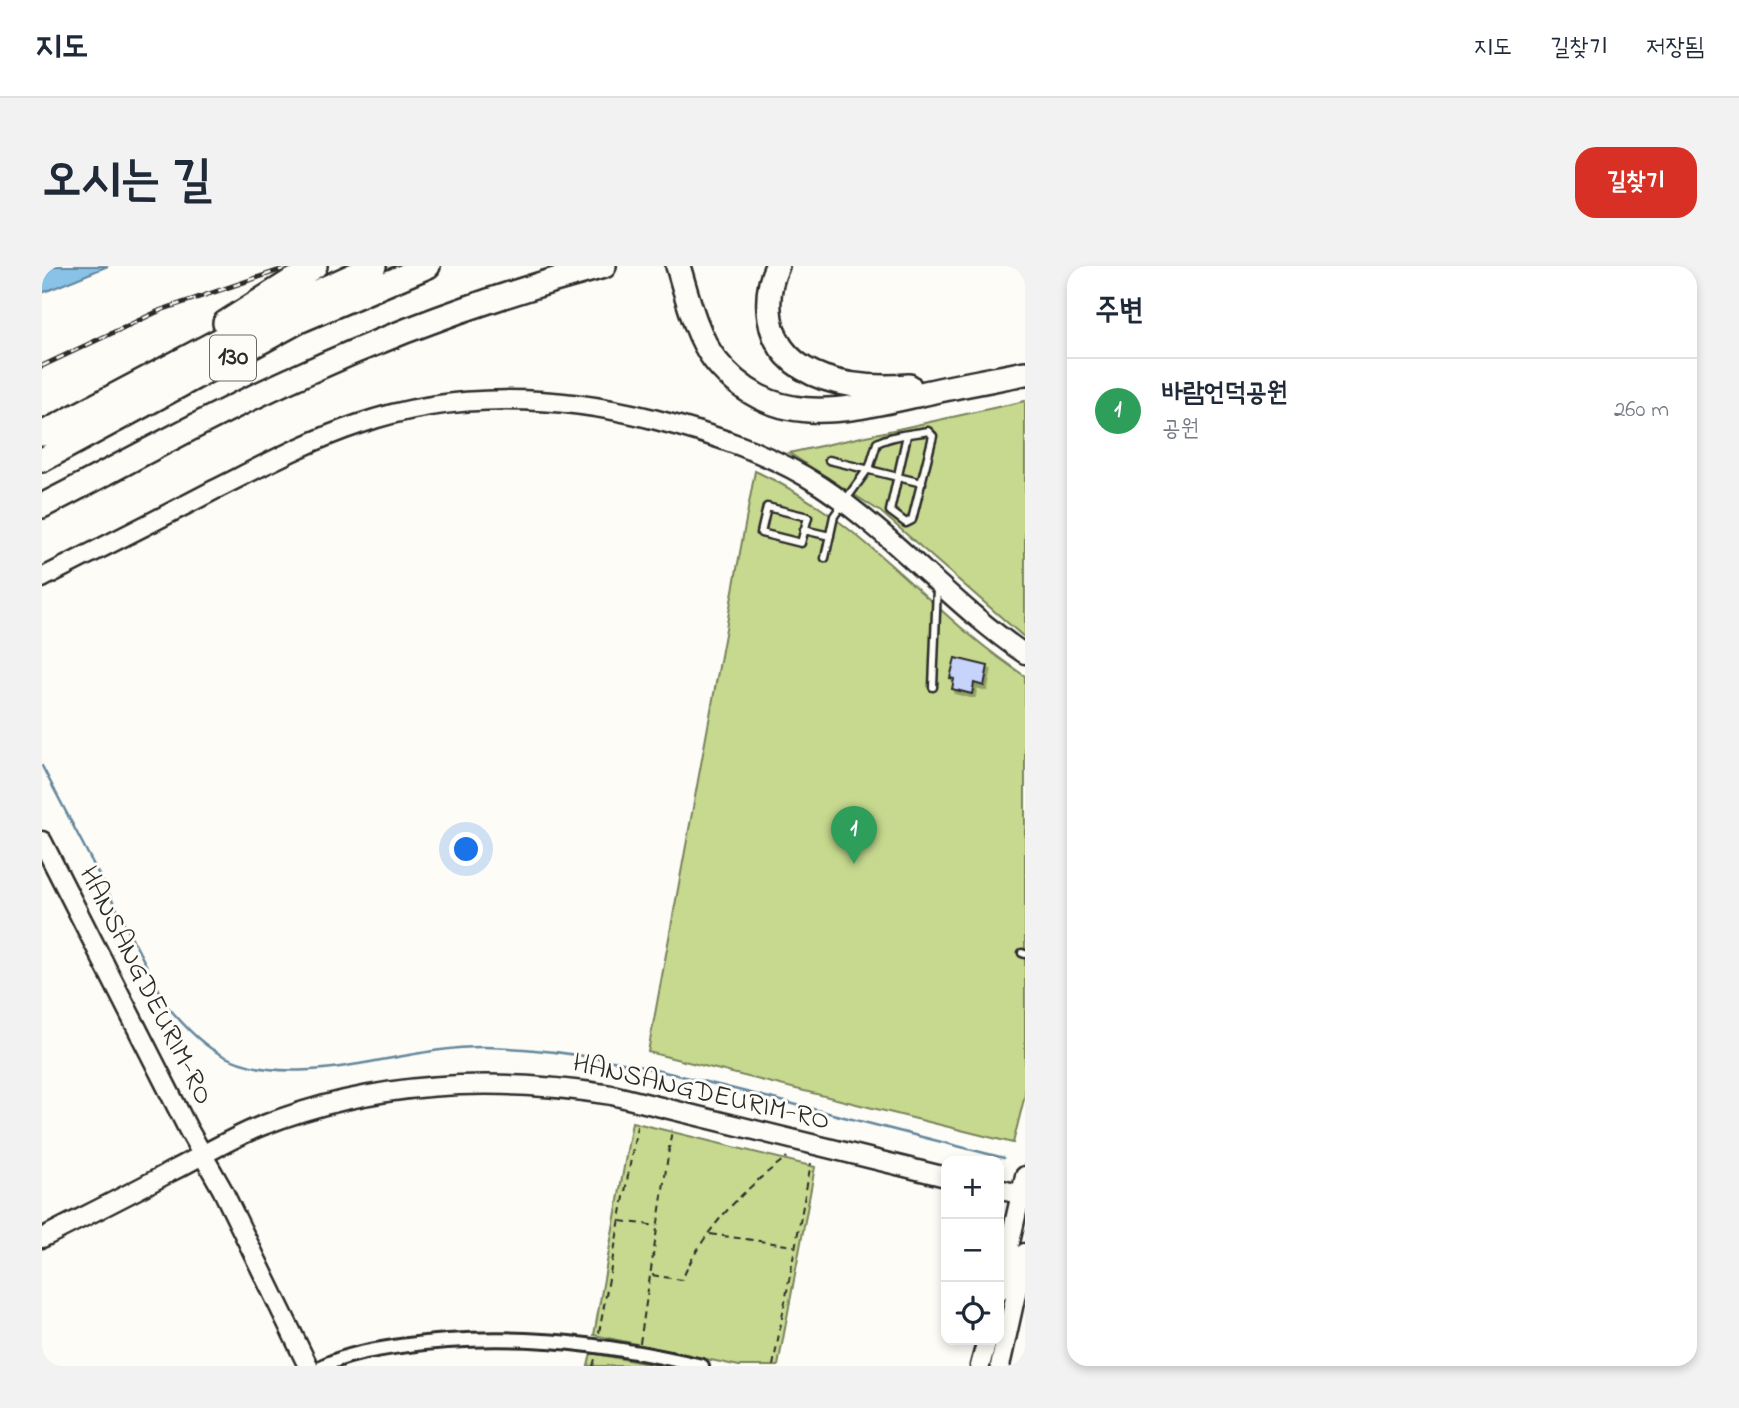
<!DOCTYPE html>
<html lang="ko">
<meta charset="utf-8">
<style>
body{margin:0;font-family:"Indie Flower","Poor Story",sans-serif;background:#f2f2f3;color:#1f2937}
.controls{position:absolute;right:21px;bottom:21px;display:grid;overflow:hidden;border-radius:14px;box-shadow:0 4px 10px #0003}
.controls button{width:63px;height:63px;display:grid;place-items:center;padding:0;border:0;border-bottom:2px solid #e0e1e3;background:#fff;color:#1f2937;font:35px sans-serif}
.you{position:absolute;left:425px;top:584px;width:24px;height:24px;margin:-18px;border:5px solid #fff;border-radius:50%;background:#1a73e8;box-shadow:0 0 0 10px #1a73e833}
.badge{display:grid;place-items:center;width:46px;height:46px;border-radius:50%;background:#d93025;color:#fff;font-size:23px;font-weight:700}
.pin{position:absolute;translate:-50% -58px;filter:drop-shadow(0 2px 4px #0008)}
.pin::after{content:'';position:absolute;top:37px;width:24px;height:21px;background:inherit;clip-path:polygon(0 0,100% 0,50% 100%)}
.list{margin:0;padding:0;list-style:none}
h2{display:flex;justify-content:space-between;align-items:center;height:91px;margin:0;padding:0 28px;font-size:30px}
h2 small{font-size:23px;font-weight:400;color:#747a83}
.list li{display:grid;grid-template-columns:46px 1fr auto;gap:21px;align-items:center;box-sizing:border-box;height:105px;padding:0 28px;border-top:2px solid #e0e1e3}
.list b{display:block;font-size:26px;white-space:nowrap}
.list p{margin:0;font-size:23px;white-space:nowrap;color:#747a83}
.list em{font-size:23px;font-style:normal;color:#747a83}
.icon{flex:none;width:38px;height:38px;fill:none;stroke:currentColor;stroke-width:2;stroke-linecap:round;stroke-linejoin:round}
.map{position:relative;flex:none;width:983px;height:1100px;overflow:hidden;border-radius:21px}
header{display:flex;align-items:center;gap:42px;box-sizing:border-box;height:98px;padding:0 35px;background:#fff;border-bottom:2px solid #e0e1e3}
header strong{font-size:33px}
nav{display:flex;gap:38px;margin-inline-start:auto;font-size:24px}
.intro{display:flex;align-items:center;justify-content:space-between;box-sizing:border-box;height:168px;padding:0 42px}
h1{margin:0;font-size:49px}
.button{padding:18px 32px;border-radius:21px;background:#d93025;color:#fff;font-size:24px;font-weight:700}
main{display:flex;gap:42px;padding:0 42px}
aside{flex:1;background:#fff;border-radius:21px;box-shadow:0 4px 10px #0003}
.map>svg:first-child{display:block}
.green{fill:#c6d98e;stroke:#78825c;stroke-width:2}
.water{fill:#88c3e7;stroke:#63869c;stroke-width:2}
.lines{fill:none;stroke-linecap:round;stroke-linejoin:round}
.stream{stroke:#63869c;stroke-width:2.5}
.building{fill:#c6d3fa;stroke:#2b2b2b;stroke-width:2;filter:url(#shadow)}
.lane-casing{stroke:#2b2b2b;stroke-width:11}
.street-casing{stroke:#2b2b2b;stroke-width:18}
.secondary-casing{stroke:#2b2b2b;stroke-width:23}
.highway-casing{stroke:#2b2b2b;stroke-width:28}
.path{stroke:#2b2b2b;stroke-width:2;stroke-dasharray:7 5;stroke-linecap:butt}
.lane{stroke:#fdfcf7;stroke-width:6}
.street{stroke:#fdfcf7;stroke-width:12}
.secondary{stroke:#fdfcf7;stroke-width:18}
.highway{stroke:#fdfcf7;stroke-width:23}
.rail-casing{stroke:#2b2b2b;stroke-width:5}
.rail{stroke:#fdfcf7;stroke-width:2.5;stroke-dasharray:8;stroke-linecap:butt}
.labels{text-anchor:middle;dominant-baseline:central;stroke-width:6;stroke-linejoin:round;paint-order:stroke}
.shield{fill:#fdfcf7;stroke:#6a6a68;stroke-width:2}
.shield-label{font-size:26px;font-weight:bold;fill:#2b2b2b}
.street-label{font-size:28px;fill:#2b2b2b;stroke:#fdfcf7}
</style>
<header>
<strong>지도</strong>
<nav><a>지도</a><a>길찾기</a><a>저장됨</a></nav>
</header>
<div class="intro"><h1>오시는 길</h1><a class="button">길찾기</a></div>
<main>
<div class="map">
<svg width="983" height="1100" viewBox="0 0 983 1100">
<defs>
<filter id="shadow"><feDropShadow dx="2.5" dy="4" stdDeviation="0" flood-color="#0004"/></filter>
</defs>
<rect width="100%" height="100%" fill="#fdfcf7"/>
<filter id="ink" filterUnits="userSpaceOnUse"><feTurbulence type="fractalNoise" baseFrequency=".0143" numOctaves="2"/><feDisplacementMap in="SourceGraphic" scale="14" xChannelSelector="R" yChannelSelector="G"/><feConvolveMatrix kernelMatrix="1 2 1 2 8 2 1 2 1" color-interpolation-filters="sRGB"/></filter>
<g filter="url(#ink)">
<path class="green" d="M 983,135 L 983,372 L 839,246 L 747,187 Z
M 713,205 C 823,254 886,347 983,410 L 983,829 L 971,877 L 606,786 Z
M 590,856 L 773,901 L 736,1100 L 697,1100 L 552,1069 Z
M 549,1087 L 617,1100 L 546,1100 Z"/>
<path class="water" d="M 0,0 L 66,0 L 0,27 Z"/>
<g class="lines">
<path class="stream" d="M 0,500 L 126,741 C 141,758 156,775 176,787 C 250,830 360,780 441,781 C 536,782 625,806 716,829 C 798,850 880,871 962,892"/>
</g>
<path class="building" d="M 913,392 L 946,400 L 942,420 L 932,417 L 930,428 L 910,423 L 912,413 L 908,412 Z"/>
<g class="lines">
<g class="lane-casing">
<path id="lane" d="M 787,194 L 880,217
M 725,241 L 766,251 L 759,277 L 719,267 Z
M 762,264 L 788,270
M 783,292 L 792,250 L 828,200 L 835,177 C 850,169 870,168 886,165 L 891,170 L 870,254 L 864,257 L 848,245 L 865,169
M 891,421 L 895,321
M 980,687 L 983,688"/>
</g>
<g class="street-casing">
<path id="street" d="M 281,1100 C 305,1088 332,1084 358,1080 C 461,1065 559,1076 660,1100"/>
</g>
<g class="secondary-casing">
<path id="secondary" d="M 0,312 C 57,283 115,254 172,224 C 220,200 266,175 317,158 C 411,125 516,129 611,153 C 670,168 728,187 779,220 C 853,269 910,339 983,388
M 0,575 L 146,863 L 180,923 L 266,1100
M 957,923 L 983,930
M 0,972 C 43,950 86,929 128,906 C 158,891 187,873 219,860 C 333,815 450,810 570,829 L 904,911
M 957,1025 L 983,910
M 938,1100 L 945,1074
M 958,1100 L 983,987"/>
</g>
<g class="highway-casing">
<path id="highway" d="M 636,0 C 645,30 654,69 673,94 C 730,165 802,145 879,128 C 913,120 948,114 983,107
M 735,0 C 727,17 725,34 728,53 C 739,117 815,124 867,120
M 183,57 L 273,0
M 0,168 L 235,44 L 332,0
M 0,194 L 259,54 L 386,0
M 0,240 C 85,197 169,149 257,110 C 355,65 458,28 562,0"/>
</g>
<path class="path" d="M 579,955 L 615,960
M 668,968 L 752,980
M 610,1009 L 640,1014 C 661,963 702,923 745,891
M 557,1067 L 596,855
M 598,1077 L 630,863
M 551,1100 L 553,1093
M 731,1100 L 769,897"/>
<use href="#lane" class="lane"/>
<use href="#street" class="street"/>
<use href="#secondary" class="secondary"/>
<use href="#highway" class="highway"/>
<g class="rail-casing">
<path id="rail" d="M 0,100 L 119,44 L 250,0"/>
</g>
<use href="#rail" class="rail"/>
</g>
</g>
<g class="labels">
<rect class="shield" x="168" y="69.5" width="46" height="45" rx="5"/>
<g class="shield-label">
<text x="191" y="92">130</text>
</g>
<g class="street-label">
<text transform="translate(103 720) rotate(63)">HANSANGDEURIM-RO</text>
<text transform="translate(659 827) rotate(13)">HANSANGDEURIM-RO</text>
</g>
</g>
</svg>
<div class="controls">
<button>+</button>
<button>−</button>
<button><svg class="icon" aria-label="locate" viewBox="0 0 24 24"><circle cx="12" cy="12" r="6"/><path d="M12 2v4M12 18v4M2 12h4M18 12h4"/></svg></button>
</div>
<div class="you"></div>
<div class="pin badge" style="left:812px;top:598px;background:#2e9e5b">1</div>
</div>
<aside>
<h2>주변<small></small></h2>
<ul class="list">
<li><span class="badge" style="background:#2e9e5b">1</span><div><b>바람언덕공원</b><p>공원</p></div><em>260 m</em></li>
</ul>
</aside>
</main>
